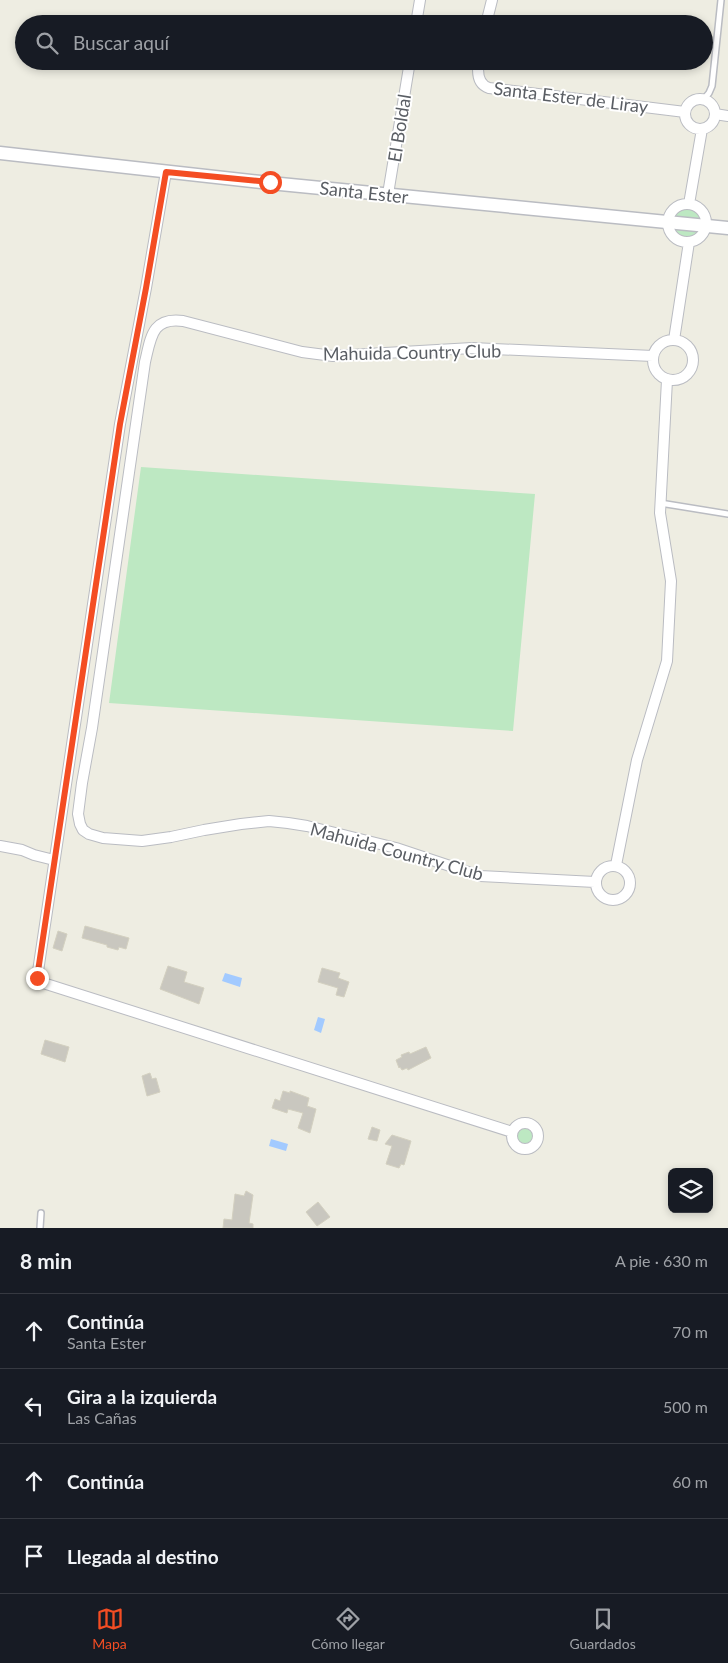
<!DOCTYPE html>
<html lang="es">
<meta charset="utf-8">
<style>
body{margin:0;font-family:Lato,sans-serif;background:#242831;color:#f1f3f6}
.controls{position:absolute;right:15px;bottom:15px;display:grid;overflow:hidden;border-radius:8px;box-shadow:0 2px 8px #0003}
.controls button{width:45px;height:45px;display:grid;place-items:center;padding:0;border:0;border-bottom:1px solid #363941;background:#171b24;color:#f1f3f6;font:25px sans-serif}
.stop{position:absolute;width:15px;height:15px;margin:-11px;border:4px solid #f44d23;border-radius:50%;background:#fff}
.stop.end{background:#f44d23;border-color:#fff;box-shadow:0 1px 5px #0008}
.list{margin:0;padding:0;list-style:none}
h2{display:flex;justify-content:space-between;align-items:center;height:65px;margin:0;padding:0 20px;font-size:21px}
h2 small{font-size:16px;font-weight:400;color:#9ea1a6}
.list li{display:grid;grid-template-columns:32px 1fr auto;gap:15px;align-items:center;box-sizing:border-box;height:75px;padding:0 20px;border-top:1px solid #363941}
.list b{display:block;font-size:19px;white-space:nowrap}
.list p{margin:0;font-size:16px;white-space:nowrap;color:#9ea1a6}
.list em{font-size:16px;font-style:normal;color:#9ea1a6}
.icon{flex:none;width:28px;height:28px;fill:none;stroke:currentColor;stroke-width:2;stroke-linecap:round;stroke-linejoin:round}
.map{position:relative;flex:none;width:728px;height:1228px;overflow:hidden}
.search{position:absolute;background:#171b24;box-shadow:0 2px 8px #0003;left:15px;right:15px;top:15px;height:55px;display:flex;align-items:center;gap:12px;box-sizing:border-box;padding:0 18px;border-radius:28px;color:#9ea1a6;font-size:19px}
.sheet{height:365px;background:#171b24}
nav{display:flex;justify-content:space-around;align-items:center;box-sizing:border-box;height:70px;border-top:1px solid #363941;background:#171b24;font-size:14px;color:#9ea1a6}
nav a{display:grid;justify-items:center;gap:2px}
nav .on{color:#f44d23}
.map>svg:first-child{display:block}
.green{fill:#bde8c2}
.water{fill:#a2caff}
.building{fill:#c9c7bf;stroke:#d3d0c0}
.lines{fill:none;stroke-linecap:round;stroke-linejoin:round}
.service-casing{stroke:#babcc2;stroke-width:8}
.minor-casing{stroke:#babcc2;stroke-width:12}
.tertiary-casing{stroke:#babcc2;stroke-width:15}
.service{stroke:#fff;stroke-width:5}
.minor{stroke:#fff;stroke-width:10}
.tertiary{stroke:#fff;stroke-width:12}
.route{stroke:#f44d23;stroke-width:6}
.labels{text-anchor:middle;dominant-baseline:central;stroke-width:4;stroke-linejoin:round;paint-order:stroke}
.street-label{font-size:18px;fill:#5a5e64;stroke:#fff}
</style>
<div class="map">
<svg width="728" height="1228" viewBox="0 0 728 1228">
<rect width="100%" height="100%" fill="#eeede2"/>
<path class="green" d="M671 223a16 16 0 1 1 32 0a16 16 0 1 1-32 0Z
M 141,467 L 535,494 L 513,731 L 109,703 Z
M515 1136a10 10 0 1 1 20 0a10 10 0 1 1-20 0Z"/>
<path class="water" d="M 225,973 L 242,978 L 240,987 L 222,981 Z
M 318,1017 L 325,1019 L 321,1033 L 314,1030 Z
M 271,1139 L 288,1144 L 286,1151 L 269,1146 Z"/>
<path class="building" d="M 85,926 L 129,938 L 126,949 L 119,947 L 118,950 L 107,947 L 107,945 L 82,938 Z
M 58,931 L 67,934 L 62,951 L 53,948 Z
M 168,966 L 187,972 L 184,982 L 204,988 L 199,1004 L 160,989 Z
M 322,968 L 340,973 L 338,978 L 349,982 L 344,997 L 336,995 L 338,988 L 318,982 Z
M 45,1040 L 69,1047 L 65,1062 L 41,1054 Z
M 426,1047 L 431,1058 L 408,1070 L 407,1068 L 402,1070 L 400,1067 L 399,1068 L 396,1060 L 402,1057 L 401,1055 L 409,1052 L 410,1054 Z
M 150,1073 L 152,1079 L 156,1078 L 160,1092 L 147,1096 L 142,1076 Z
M 283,1091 L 290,1093 L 290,1091 L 309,1098 L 307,1106 L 316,1109 L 310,1133 L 298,1128 L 303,1113 L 288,1109 L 287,1113 L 272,1108 L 275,1099 L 280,1101 Z
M 372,1127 L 380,1130 L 377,1141 L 368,1139 Z
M 392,1135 L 411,1141 L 404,1165 L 401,1164 L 399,1168 L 386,1164 L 392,1146 L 385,1144 Z
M 246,1191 L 253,1195 L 249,1223 L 253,1224 L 253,1228 L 223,1228 L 224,1219 L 232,1220 L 235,1194 L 244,1196 Z
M 318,1202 L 330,1217 L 317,1226 L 306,1212 Z"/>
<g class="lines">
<g class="service-casing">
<path id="service" d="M 703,100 L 709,93 L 712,86 L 721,0
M 660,503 L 728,514
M 40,1228 L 41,1213"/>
</g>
<g class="minor-casing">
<path id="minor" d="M 416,24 L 420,0
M 486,24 L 492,0
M 479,61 C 477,72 477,84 489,88 L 685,112
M685 114a15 15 0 1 1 30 0a15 15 0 1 1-30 0Z
M 715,114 L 728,116
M 166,172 L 146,288 L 120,424 L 37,978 L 40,982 L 512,1132
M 388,194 L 410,61
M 689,204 L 702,129
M668 223a19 19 0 1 1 38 0a19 19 0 1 1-38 0Z
M653 360a20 20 0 1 1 40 0a20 20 0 1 1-40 0Z
M 674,340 L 689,242
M 0,846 L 22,850 L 34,855 L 54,860
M 616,865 L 637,760 L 667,661 L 671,581 L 660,513 L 667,380
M596 883a17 17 0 1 1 34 0a17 17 0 1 1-34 0Z
M 595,882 L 480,876 L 396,848 L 307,826 L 288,823 L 269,821 L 241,824 L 204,830 L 171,837 L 142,841 L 103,838 L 89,834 L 83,830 L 80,824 L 78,814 L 82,783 L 92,728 L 145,362 C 151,337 152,317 183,321 L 302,352 L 333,356 L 472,348 L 653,356
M512 1136a13 13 0 1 1 26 0a13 13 0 1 1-26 0Z"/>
</g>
<g class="tertiary-casing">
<path id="tertiary" d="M 0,153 L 270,183 L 728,228"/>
</g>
<use href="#service" class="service"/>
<use href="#minor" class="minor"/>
<use href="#tertiary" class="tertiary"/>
</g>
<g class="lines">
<path class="route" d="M 37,978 L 120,424 L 146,288 L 166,172 L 270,182"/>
</g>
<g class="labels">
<g class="street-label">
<text transform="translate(571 97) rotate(7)">Santa Ester de Liray</text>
<text transform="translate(399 128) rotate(-81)">El Boldal</text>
<text transform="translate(364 192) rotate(6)">Santa Ester</text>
<text transform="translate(412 352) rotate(-1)">Mahuida Country Club</text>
<text transform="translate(397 851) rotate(15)">Mahuida Country Club</text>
</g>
</g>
</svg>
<div class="controls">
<button><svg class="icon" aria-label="layers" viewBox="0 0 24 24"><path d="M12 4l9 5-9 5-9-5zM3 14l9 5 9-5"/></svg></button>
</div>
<div class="stop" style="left:270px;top:182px"></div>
<div class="stop end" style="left:37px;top:978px"></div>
<div class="search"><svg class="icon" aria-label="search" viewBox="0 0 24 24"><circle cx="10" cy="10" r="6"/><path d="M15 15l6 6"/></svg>Buscar aquí</div>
</div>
<section class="sheet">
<h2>8 min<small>A pie · 630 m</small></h2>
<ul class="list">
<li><svg class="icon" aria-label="ahead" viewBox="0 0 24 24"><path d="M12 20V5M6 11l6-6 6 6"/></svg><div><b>Continúa</b><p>Santa Ester</p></div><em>70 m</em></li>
<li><svg class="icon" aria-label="left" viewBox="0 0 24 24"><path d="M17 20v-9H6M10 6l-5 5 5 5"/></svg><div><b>Gira a la izquierda</b><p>Las Cañas</p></div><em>500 m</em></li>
<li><svg class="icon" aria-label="ahead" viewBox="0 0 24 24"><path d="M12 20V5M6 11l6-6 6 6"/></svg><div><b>Continúa</b></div><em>60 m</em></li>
<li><svg class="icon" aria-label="arrive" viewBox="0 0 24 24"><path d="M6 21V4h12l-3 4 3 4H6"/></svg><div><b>Llegada al destino</b></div></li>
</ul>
</section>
<nav>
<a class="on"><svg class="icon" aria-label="map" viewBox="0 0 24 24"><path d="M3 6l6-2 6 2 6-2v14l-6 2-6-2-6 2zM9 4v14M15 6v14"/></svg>Mapa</a>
<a><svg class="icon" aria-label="directions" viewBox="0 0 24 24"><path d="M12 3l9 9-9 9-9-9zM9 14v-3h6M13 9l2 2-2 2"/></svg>Cómo llegar</a>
<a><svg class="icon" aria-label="saved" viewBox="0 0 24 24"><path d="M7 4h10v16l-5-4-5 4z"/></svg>Guardados</a>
</nav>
